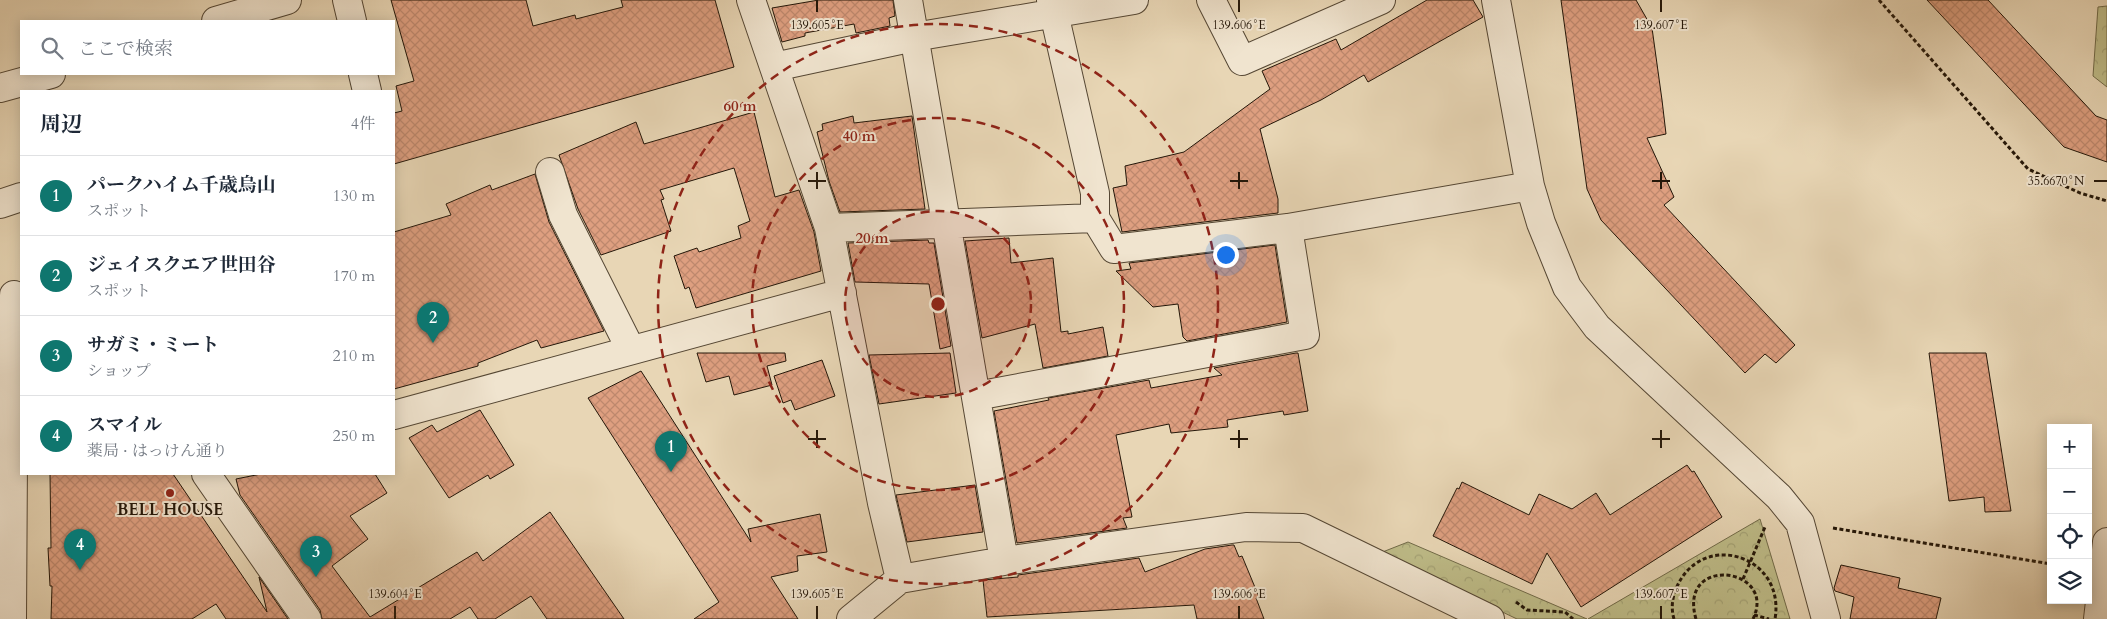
<!DOCTYPE html>
<html lang="ja">
<meta charset="utf-8">
<style>
body{margin:0;font-family:Cardo,"Noto Serif JP",serif;background:#f2f2f3;color:#1f2937}
.controls{position:absolute;right:15px;bottom:15px;display:grid;overflow:hidden;border-radius:0px;box-shadow:0 2px 12px #0003}
.controls button{width:45px;height:45px;display:grid;place-items:center;padding:0;border:0;border-bottom:1px solid #e0e1e3;background:#fff;color:#1f2937;font:25px sans-serif}
.you{position:absolute;left:1225px;top:254px;width:18px;height:18px;margin:-12px;border:4px solid #fff;border-radius:50%;background:#1a73e8;box-shadow:0 0 0 8px #1a73e833}
.badge{display:grid;place-items:center;width:32px;height:32px;border-radius:50%;background:#0f766e;color:#fff;font-size:16px;font-weight:700}
.pin{position:absolute;translate:-50% -41px;filter:drop-shadow(0 1px 2px #0008)}
.pin::after{content:'';position:absolute;top:26px;width:18px;height:15px;background:inherit;clip-path:polygon(0 0,100% 0,50% 100%)}
.list{margin:0;padding:0;list-style:none}
h2{display:flex;justify-content:space-between;align-items:center;height:65px;margin:0;padding:0 20px;font-size:21px}
h2 small{font-size:16px;font-weight:400;color:#747a83}
.list li{display:grid;grid-template-columns:32px 1fr auto;gap:15px;align-items:center;box-sizing:border-box;height:80px;padding:0 20px;border-top:1px solid #e0e1e3}
.list b{display:block;font-size:19px;white-space:nowrap}
.list p{margin:0;font-size:16px;white-space:nowrap;color:#747a83}
.list em{font-size:16px;font-style:normal;color:#747a83}
.icon{flex:none;width:28px;height:28px;fill:none;stroke:currentColor;stroke-width:2;stroke-linecap:round;stroke-linejoin:round}
.map{position:relative;flex:none;width:2107px;height:619px;overflow:hidden}
.search{position:absolute;background:#fff;box-shadow:0 2px 12px #0003;left:20px;top:20px;width:375px;height:55px;display:flex;align-items:center;gap:12px;box-sizing:border-box;padding:0 18px;border-radius:0px;color:#747a83;font-size:19px}
.panel{position:absolute;background:#fff;box-shadow:0 2px 12px #0003;left:20px;top:90px;width:375px;height:385px;border-radius:0px}
.map>svg:first-child{display:block}
.park{fill:url(#park-crowns);stroke:#716a48}
.building{fill:url(#building-cross-hatch);stroke:#241709}
.lines{fill:none;stroke-linecap:round;stroke-linejoin:round}
.minor-casing{stroke:#554734;stroke-width:30}
.path{stroke:#241709;stroke-width:3;stroke-dasharray:4 2.5;stroke-linecap:butt}
.minor{stroke:#f0e4cf;stroke-width:28}
.ticks{fill:none;stroke:#241709;stroke-width:2}
.ring{fill:none;stroke:#8f2418;stroke-width:2.5;stroke-dasharray:9 6}
.poi-dot{fill:#8f2418;stroke:#f0e4cf;stroke-width:2}
.labels{text-anchor:middle;dominant-baseline:central;stroke-width:4;stroke-linejoin:round;paint-order:stroke}
.poi-label{font-size:16px;font-weight:bold;fill:#241709;stroke:#f0e4cf}
.ticks-label{font-size:12px;text-anchor:middle;fill:#241709;stroke:#f0e4cf;stroke-width:4;stroke-linejoin:round;paint-order:stroke}
.centre{fill:#8f2418;stroke:#f0e4cf;stroke-width:2.5}
.ring-label{font-size:15px;text-anchor:middle;font-weight:bold;fill:#8f2418;stroke:#f0e4cf;stroke-width:4;stroke-linejoin:round;paint-order:stroke}
</style>
<div class="map">
<svg width="2107" height="619" viewBox="0 0 2107 619">
<defs>
<pattern id="park-crowns" width="20" height="18" patternUnits="userSpaceOnUse" patternTransform="scale(1.25)"><rect width="20" height="18" fill="#bebc88"/><path d="M2 6a3 3 0 1 1 6 0M12 15a3 3 0 1 1 6 0" fill="none" stroke="#a3a174"/></pattern>
<pattern id="building-cross-hatch" width="8" height="8" patternUnits="userSpaceOnUse" patternTransform="scale(1.25)"><rect width="8" height="8" fill="#de9f80"/><path d="M0 0l8 8M0 8l8-8" fill="none" stroke="#be886d"/></pattern>
</defs>
<rect width="100%" height="100%" fill="#e8d6b5"/>
<filter id="stains"><feTurbulence type="fractalNoise" baseFrequency=".004" numOctaves="4"/><feColorMatrix values="0 0 0 0 .2 0 0 0 0 .09 0 0 0 0 .02 0 0 0 .5 -.17"/></filter>
<radialGradient id="worn" r=".72"><stop offset=".6" stop-color="#630" stop-opacity="0"/><stop offset="1" stop-color="#630" stop-opacity=".3"/></radialGradient>
<path class="park" d="M 2107,6 L 2107,87 L 2093,76 L 2098,7 Z
M 1760,519 L 1790,619 L 1588,619 Z
M 1408,542 L 1587,619 L 1517,619 L 1380,553 Z"/>
<path class="building" d="M 391,0 L 526,0 L 533,26 L 575,15 L 576,19 L 623,7 L 621,0 L 715,0 L 734,67 L 394,164 L 394,113 L 402,111 L 396,86 L 414,81 Z
M 819,0 L 893,0 L 895,16 L 889,18 L 890,26 L 856,33 L 854,24 L 805,33 L 805,36 L 782,42 L 772,8 Z
M 1427,0 L 1473,0 L 1483,17 L 1368,82 L 1364,75 L 1321,100 L 1260,129 L 1278,199 L 1278,213 L 1122,232 L 1113,188 L 1127,185 L 1125,166 L 1184,152 L 1270,89 L 1262,71 L 1336,39 L 1341,50 Z
M 1561,0 L 1636,0 L 1652,28 L 1662,100 L 1666,134 L 1647,138 L 1674,197 L 1664,205 L 1795,345 L 1776,363 L 1765,354 L 1745,373 L 1601,220 L 1587,189 Z
M 1927,0 L 1988,0 L 2096,116 L 2107,120 L 2107,162 L 2064,147 Z
M 754,112 L 775,197 L 799,190 L 814,232 L 821,271 L 696,308 L 689,287 L 685,289 L 674,256 L 697,248 L 699,252 L 741,238 L 738,226 L 750,221 L 734,168 L 660,190 L 664,199 L 661,200 L 671,231 L 601,255 L 578,209 L 559,155 L 636,122 L 644,144 Z
M 853,116 L 854,123 L 912,116 L 925,209 L 840,212 L 829,181 L 817,132 L 823,130 L 822,124 Z
M 535,174 L 549,222 L 604,331 L 541,348 L 537,340 L 478,363 L 478,366 L 394,389 L 394,232 L 451,215 L 446,204 L 490,185 L 492,190 Z
M 1009,238 L 1011,263 L 1053,258 L 1061,332 L 1068,331 L 1068,334 L 1103,327 L 1108,356 L 1043,368 L 1035,324 L 982,338 L 965,241 Z
M 928,240 L 929,243 L 934,243 L 951,346 L 940,349 L 929,284 L 855,282 L 848,243 Z
M 1275,245 L 1287,322 L 1187,341 L 1183,337 L 1178,304 L 1153,307 L 1116,271 L 1131,269 L 1129,263 Z
M 697,353 L 785,353 L 786,361 L 767,366 L 772,385 L 734,395 L 729,376 L 706,382 Z
M 950,353 L 956,393 L 879,404 L 869,355 Z
M 1296,353 L 1298,353 L 1308,411 L 1284,415 L 1283,411 L 1227,420 L 1228,427 L 1171,433 L 1169,424 L 1116,435 L 1132,517 L 1123,518 L 1127,528 L 1017,543 L 994,411 L 1049,400 L 1048,398 L 1149,380 L 1151,388 L 1222,375 L 1214,368 Z
M 1929,353 L 1986,353 L 2011,511 L 1985,512 L 1984,497 L 1949,501 Z
M 822,360 L 835,396 L 795,410 L 791,400 L 783,403 L 774,376 Z
M 641,371 L 751,542 L 748,529 L 820,514 L 827,552 L 797,556 L 798,571 L 771,577 L 798,619 L 694,619 L 719,602 L 588,398 Z
M 480,410 L 514,465 L 490,479 L 488,475 L 449,498 L 409,438 L 432,425 L 437,432 Z
M 1687,465 L 1692,472 L 1694,471 L 1722,517 L 1581,607 L 1547,553 L 1532,584 L 1433,536 L 1457,488 L 1459,489 L 1462,482 L 1529,515 L 1539,494 L 1572,509 L 1596,493 L 1610,515 Z
M 50,474 L 173,474 L 267,612 L 259,577 L 288,619 L 226,619 L 216,604 L 192,619 L 51,619 L 52,586 L 50,586 L 48,548 L 51,548 Z
M 261,474 L 375,474 L 387,493 L 350,516 L 368,539 L 332,566 L 370,617 L 477,552 L 483,561 L 550,512 L 624,619 L 547,619 L 531,596 L 495,619 L 478,619 L 470,607 L 450,619 L 322,619 L 320,610 L 240,495 L 236,479 Z
M 975,485 L 983,532 L 907,542 L 896,495 Z
M 1232,545 L 1234,545 L 1239,557 L 1242,556 L 1259,597 L 1256,598 L 1264,619 L 1197,619 L 1194,605 L 987,617 L 983,580 L 1018,577 L 1018,575 L 1139,558 L 1145,572 L 1205,549 Z
M 1841,565 L 1900,578 L 1898,588 L 1941,598 L 1936,619 L 1850,619 L 1854,597 L 1835,591 L 1834,588 Z"/>
<g class="lines">
<g class="minor-casing">
<path id="minor" d="M 347,0 L 352,21
M 751,0 L 829,228 L 882,503 L 900,579
M 908,0 L 1004,561
M 1051,0 L 1095,193 L 1095,218
M 1211,0 L 1242,61 L 1381,0
M 1496,0 L 1530,186 L 1541,223 L 1567,287 L 1597,327 L 1779,497 L 1800,523 L 1826,619
M 216,21 L 287,0
M 774,67 L 914,37 L 1134,0
M 363,74 L 367,91
M 0,88 L 51,74
M 550,172 L 563,215 L 631,350
M 0,204 L 21,197
M 829,228 L 1095,218 L 1114,249 L 1288,228 L 1530,186
M 976,396 L 1305,335 L 1288,228
M 394,415 L 842,293
M 206,474 L 307,619
M 12,619 L 14,295
M 851,619 L 900,579 L 1004,561 L 1246,527 L 1303,528 L 1490,619
M 2098,619 L 2107,542"/>
</g>
<path class="path" d="M 1879,0 L 2028,169 L 2080,193 L 2107,201
M 1833,528 L 2051,564
M 1743,579 L 1765,527
M 1516,602 L 1527,610 L 1565,612 L 1573,619
M 1754,615 L 1769,619
M 1674,619 C 1671,609 1672,598 1676,589 C 1700,529 1786,554 1775,619
M 1696,619 C 1677,554 1778,567 1753,619"/>
<use href="#minor" class="minor"/>
</g>
<path class="ticks" d="M 817,0 L 817,12M 1239,0 L 1239,12M 1661,0 L 1661,12M 817,172 L 817,189M 1239,172 L 1239,189M 1661,172 L 1661,189M 808,181 L 826,181M 1230,181 L 1248,181M 1652,181 L 1670,181M 2094,181 L 2107,181M 817,430 L 817,448M 1239,430 L 1239,448M 1661,430 L 1661,448M 808,439 L 826,439M 1230,439 L 1248,439M 1652,439 L 1670,439M 395,606 L 395,619M 817,606 L 817,619M 1239,606 L 1239,619M 1661,606 L 1661,619"/>
<circle cx="938" cy="304" r="93" fill="#8f2418" fill-opacity=".12"/>
<g class="ring">
<circle cx="938" cy="304" r="93"/>
<circle cx="938" cy="304" r="186"/>
<circle cx="938" cy="304" r="280"/>
</g>
<circle class="poi-dot" cx="170" cy="493" r="5"/>
<g class="labels">
<g class="poi-label">
<text x="170" y="510">BELL HOUSE</text>
</g>
</g>
<g class="ticks-label">
<text x="817" y="29">139.605°E</text>
<text x="1239" y="29">139.606°E</text>
<text x="1661" y="29">139.607°E</text>
<text x="2056" y="185">35.6670°N</text>
<text x="395" y="598">139.604°E</text>
<text x="817" y="598">139.605°E</text>
<text x="1239" y="598">139.606°E</text>
<text x="1661" y="598">139.607°E</text>
</g>
<circle cx="938" cy="304" r="8" class="centre"/>
<g class="ring-label">
<text x="740" y="111">60 m</text>
<text x="859" y="141">40 m</text>
<text x="872" y="243">20 m</text>
</g>
<rect width="100%" height="100%" filter="url(#stains)"/>
<rect width="100%" height="100%" fill="url(#worn)"/>
</svg>
<div class="controls">
<button>+</button>
<button>−</button>
<button><svg class="icon" aria-label="locate" viewBox="0 0 24 24"><circle cx="12" cy="12" r="6"/><path d="M12 2v4M12 18v4M2 12h4M18 12h4"/></svg></button>
<button><svg class="icon" aria-label="layers" viewBox="0 0 24 24"><path d="M12 4l9 5-9 5-9-5zM3 14l9 5 9-5"/></svg></button>
</div>
<div class="you"></div>
<div class="pin badge" style="left:671px;top:472px">1</div>
<div class="pin badge" style="left:433px;top:343px">2</div>
<div class="pin badge" style="left:316px;top:577px">3</div>
<div class="pin badge" style="left:80px;top:570px">4</div>
<div class="search"><svg class="icon" aria-label="search" viewBox="0 0 24 24"><circle cx="10" cy="10" r="6"/><path d="M15 15l6 6"/></svg>ここで検索</div>
<section class="panel">
<h2>周辺<small>4件</small></h2>
<ul class="list">
<li><span class="badge">1</span><div><b>パークハイム千歳烏山</b><p>スポット</p></div><em>130 m</em></li>
<li><span class="badge">2</span><div><b>ジェイスクエア世田谷</b><p>スポット</p></div><em>170 m</em></li>
<li><span class="badge">3</span><div><b>サガミ・ミート</b><p>ショップ</p></div><em>210 m</em></li>
<li><span class="badge">4</span><div><b>スマイル</b><p>薬局 · はっけん通り</p></div><em>250 m</em></li>
</ul>
</section>
</div>
